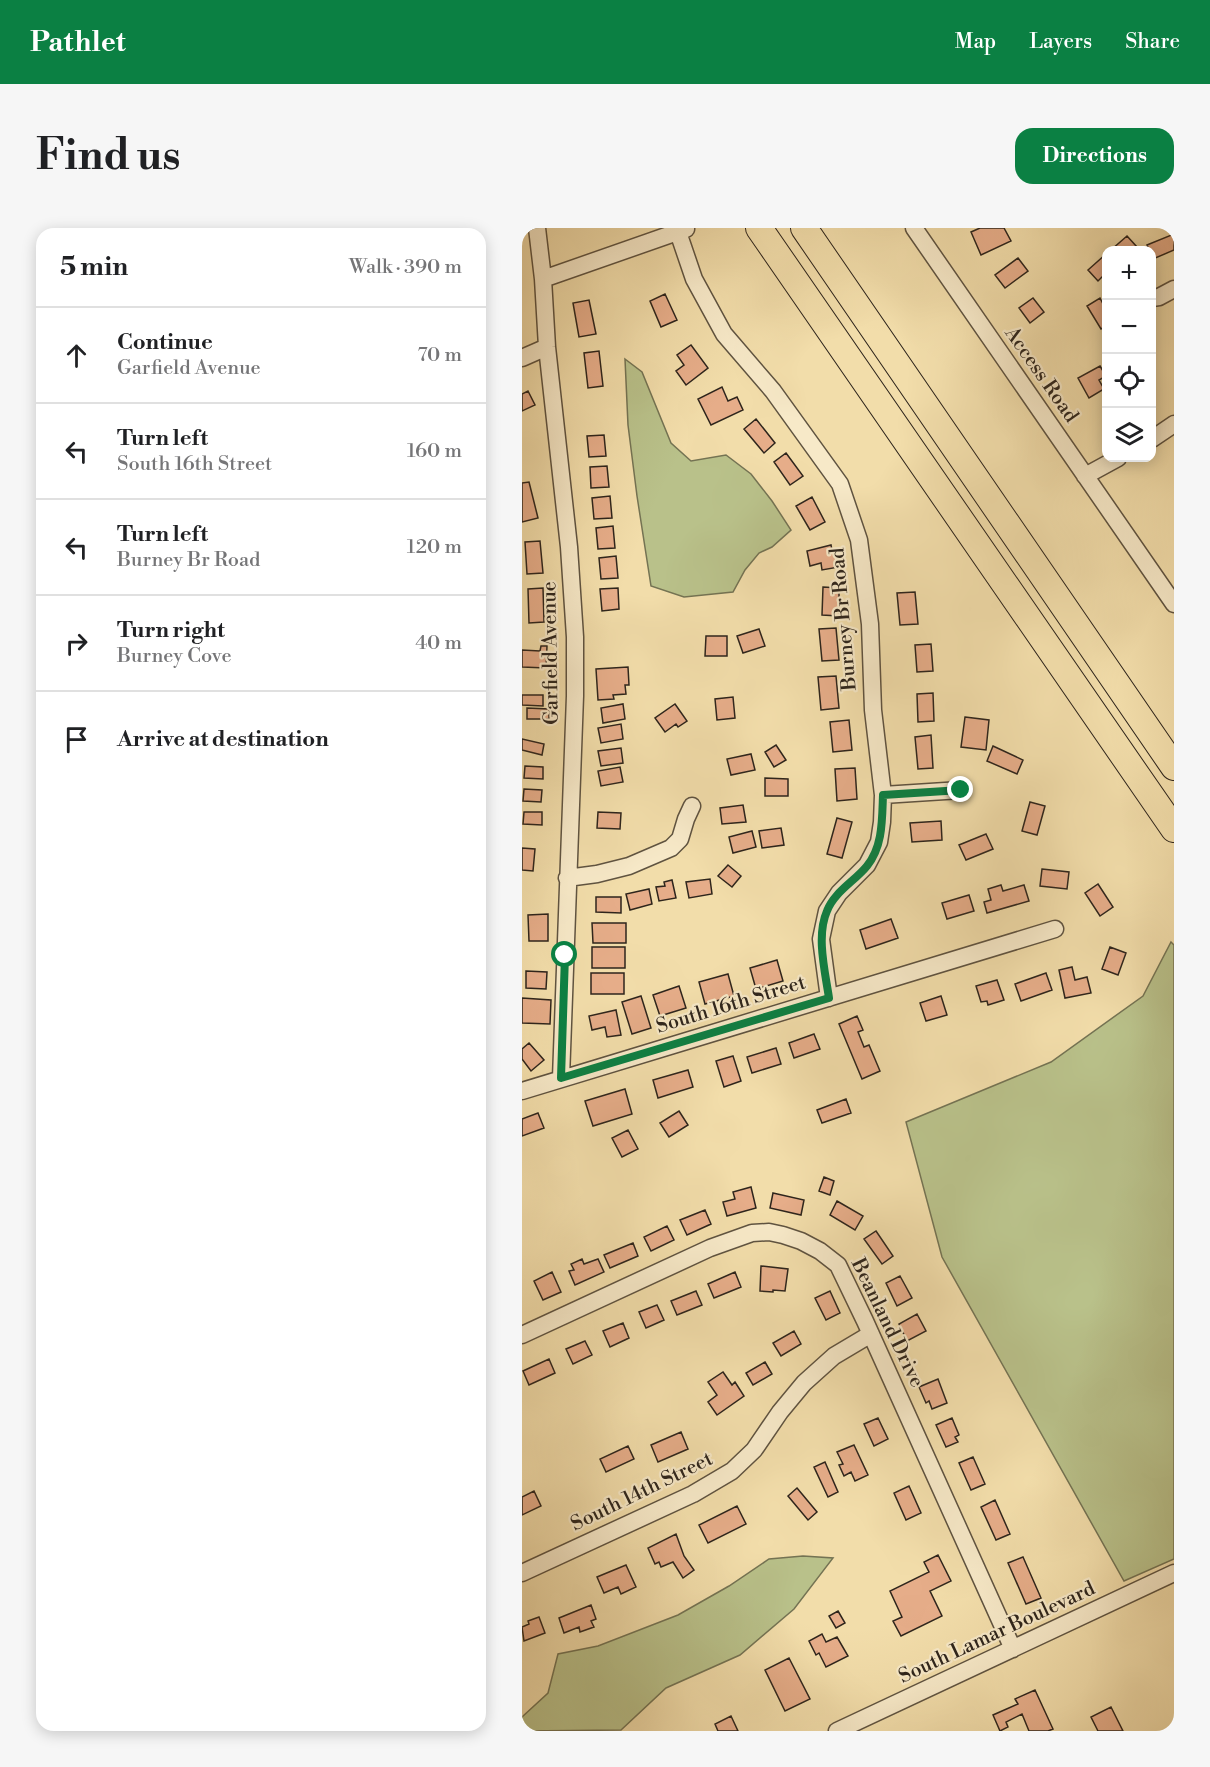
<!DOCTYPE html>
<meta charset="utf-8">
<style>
body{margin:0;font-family:"Libre Bodoni",serif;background:#f6f6f6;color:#202124}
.controls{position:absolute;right:18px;top:18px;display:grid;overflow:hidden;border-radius:12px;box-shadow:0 3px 15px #0003}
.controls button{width:54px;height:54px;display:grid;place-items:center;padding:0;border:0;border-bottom:2px solid #e0e0e0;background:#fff;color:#202124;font:30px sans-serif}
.stop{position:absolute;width:18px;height:18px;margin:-14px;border:4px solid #0b8043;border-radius:50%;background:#fff}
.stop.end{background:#0b8043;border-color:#fff;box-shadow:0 2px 6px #0008}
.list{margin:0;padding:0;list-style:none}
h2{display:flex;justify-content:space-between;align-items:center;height:78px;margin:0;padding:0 24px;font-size:26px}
h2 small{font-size:20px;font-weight:400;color:#757577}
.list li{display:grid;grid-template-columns:39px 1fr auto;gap:18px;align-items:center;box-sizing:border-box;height:96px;padding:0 24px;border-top:2px solid #e0e0e0}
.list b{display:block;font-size:22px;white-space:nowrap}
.list p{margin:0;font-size:20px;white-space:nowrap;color:#757577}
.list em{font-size:20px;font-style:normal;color:#757577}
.icon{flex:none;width:33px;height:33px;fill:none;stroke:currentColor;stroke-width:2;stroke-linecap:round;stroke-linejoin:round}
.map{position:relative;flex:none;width:652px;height:1503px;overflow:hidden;border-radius:18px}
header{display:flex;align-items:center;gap:36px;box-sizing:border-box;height:84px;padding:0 30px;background:#0b8043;color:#fff}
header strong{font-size:28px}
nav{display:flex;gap:33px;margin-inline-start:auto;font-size:21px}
.intro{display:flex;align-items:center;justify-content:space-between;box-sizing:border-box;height:144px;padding:0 36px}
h1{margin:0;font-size:42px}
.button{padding:15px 27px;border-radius:18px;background:#0b8043;color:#fff;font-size:21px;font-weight:700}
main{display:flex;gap:36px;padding:0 36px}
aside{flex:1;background:#fff;border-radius:18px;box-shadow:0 3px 15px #0003}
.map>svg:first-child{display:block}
.green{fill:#b9c18a;stroke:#747353;stroke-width:1.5}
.building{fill:#e6ad89;stroke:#2e251c;stroke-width:1.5}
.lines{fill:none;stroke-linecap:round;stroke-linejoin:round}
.minor-casing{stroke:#5f5340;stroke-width:19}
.highway-casing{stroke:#2e251c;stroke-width:28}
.minor{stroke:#f7e9c8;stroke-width:16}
.highway{stroke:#f2ddaa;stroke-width:26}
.route{stroke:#0b8043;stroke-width:8}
.labels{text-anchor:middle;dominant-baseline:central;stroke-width:4.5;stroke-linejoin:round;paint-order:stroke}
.street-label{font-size:20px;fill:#2e251c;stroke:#f7e9c8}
</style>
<header>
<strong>Pathlet</strong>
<nav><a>Map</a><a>Layers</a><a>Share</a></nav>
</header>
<div class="intro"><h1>Find us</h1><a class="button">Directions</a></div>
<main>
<aside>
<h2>5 min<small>Walk · 390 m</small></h2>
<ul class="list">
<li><svg class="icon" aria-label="ahead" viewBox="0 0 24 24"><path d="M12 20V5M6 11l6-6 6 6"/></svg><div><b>Continue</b><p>Garfield Avenue</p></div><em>70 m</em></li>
<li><svg class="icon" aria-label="left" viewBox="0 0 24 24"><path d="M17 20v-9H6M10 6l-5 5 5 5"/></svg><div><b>Turn left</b><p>South 16th Street</p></div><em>160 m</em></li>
<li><svg class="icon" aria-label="left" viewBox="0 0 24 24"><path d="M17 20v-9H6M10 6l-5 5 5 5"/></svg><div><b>Turn left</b><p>Burney Br Road</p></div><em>120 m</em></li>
<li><svg class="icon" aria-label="right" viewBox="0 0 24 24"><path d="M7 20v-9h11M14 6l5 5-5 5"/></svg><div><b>Turn right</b><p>Burney Cove</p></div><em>40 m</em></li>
<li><svg class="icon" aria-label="arrive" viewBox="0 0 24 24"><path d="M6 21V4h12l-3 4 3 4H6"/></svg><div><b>Arrive at destination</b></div></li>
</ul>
</aside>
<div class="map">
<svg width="652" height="1503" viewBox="0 0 652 1503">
<rect width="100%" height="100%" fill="#f2ddaa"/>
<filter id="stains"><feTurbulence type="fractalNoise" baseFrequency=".00333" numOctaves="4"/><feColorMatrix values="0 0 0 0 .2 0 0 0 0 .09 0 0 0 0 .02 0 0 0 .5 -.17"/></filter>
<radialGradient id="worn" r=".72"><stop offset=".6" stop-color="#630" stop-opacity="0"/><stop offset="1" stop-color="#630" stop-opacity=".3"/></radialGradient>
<path class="green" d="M 103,131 L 120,144 L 149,215 L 169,233 L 204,227 L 229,246 L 250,273 L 269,302 L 250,319 L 237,325 L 223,342 L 211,364 L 162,369 L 129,358 L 115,268 L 106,197 Z
M 649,714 L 652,717 L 652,1331 L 602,1353 L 420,1029 L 384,894 L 529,834 L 621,768 Z
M 281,1328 L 311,1330 L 272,1381 L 218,1427 L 144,1460 L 99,1502 L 0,1503 L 0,1489 L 26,1465 L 36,1426 L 76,1418 L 156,1387 L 207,1358 L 247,1331 Z"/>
<path class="building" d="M 458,0 L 482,0 L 489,13 L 459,27 L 449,4 Z
M 652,6 L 652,22 L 631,31 L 630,22 L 627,22 L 625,17 Z
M 605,8 L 615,19 L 611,22 L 589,22 Z
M 584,26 L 584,45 L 576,53 L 566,42 Z
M 496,30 L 506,43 L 483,60 L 473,47 Z
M 143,66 L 155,92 L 139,99 L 128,73 Z
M 511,70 L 522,84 L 508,95 L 497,80 Z
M 578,70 L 584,82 L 584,98 L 579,101 L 565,78 Z
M 67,72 L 74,106 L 57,109 L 51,75 Z
M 169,117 L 186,140 L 164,157 L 154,143 L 162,137 L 155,127 Z
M 77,123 L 81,158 L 66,160 L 62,125 Z
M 578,138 L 584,148 L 577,152 L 582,161 L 567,170 L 556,150 Z
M 200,159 L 206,173 L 215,169 L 221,182 L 189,197 L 176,171 Z
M 6,163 L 13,177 L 0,183 L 0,166 Z
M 234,191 L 253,215 L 242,225 L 222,201 Z
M 82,207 L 84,228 L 67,229 L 65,208 Z
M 264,225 L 281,248 L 268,257 L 252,234 Z
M 85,238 L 87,259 L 69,260 L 68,239 Z
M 7,254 L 16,290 L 0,294 L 0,255 Z
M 88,268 L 90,290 L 72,291 L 70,270 Z
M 290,269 L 303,294 L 288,302 L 274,278 Z
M 91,298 L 93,320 L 76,321 L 74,300 Z
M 18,313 L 21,345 L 5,346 L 3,314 Z
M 309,317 L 310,322 L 313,322 L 317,339 L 300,342 L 299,335 L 288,338 L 285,323 Z
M 94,328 L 96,350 L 79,351 L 77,330 Z
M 301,359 L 317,360 L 317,388 L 300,387 Z
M 21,360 L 22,394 L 7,395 L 6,361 Z
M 96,360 L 97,381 L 80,383 L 78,361 Z
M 393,364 L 396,396 L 378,397 L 375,365 Z
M 314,400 L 317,432 L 300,433 L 297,401 Z
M 237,401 L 243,418 L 221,425 L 215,408 Z
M 184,408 L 205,408 L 205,428 L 183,428 Z
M 409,416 L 411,443 L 395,444 L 393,417 Z
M 19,418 L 25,418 L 24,440 L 0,439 L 0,422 L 18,423 Z
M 106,439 L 107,457 L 103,457 L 104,466 L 91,467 L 92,471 L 76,472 L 74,441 Z
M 314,448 L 317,480 L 299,482 L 296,449 Z
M 411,465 L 412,493 L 396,494 L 395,466 Z
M 0,467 L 21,467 L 21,478 L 0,477 Z
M 211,469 L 213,490 L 195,492 L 193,471 Z
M 101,476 L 103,491 L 81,495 L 79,480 Z
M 153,476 L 165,493 L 156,499 L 154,496 L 143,504 L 133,490 Z
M 5,480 L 27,481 L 27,491 L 5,491 Z
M 443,489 L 467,492 L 464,522 L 439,519 Z
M 327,492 L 330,522 L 311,524 L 308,494 Z
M 99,496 L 101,511 L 79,515 L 76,500 Z
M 409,507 L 411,540 L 396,541 L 393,509 Z
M 0,511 L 22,516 L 20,527 L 0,522 Z
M 254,517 L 264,532 L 252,539 L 243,524 Z
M 471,518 L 501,532 L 495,546 L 465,533 Z
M 99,520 L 101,535 L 79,538 L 76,523 Z
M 229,526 L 233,542 L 209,547 L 205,531 Z
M 3,538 L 21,539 L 21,551 L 2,550 Z
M 98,539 L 101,554 L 79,558 L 76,543 Z
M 333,540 L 335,571 L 315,573 L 313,541 Z
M 243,550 L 266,551 L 266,568 L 243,568 Z
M 2,561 L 20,562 L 19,574 L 1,573 Z
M 508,574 L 523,578 L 515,607 L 500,603 Z
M 221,577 L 224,594 L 200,596 L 198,580 Z
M 2,584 L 20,584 L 20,597 L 1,596 Z
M 76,584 L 99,585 L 98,601 L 75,600 Z
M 315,590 L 330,594 L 320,630 L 305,626 Z
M 419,593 L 420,612 L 390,614 L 388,595 Z
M 259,600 L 262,617 L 240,620 L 237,603 Z
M 230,603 L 234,619 L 211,625 L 207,609 Z
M 464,606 L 471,621 L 444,632 L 437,617 Z
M 0,620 L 13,621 L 11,643 L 0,642 Z
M 206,637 L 219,648 L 210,659 L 196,648 Z
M 520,641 L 547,644 L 545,661 L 518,658 Z
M 188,651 L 190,666 L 167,670 L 164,654 Z
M 150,652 L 154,670 L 137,673 L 134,659 L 143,658 L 142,654 Z
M 576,656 L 591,679 L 578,688 L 563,665 Z
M 479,657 L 481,663 L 502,657 L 507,673 L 465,685 L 462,674 L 469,672 L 466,661 Z
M 127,661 L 130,676 L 108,682 L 104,666 Z
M 447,667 L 452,683 L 425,691 L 420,675 Z
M 74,669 L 99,669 L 99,685 L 74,684 Z
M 26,686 L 26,713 L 7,713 L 6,687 Z
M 369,691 L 376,710 L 344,721 L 338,702 Z
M 70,695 L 104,695 L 104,715 L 71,715 Z
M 70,719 L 103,719 L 103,740 L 70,740 Z
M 588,719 L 604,725 L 596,747 L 580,741 Z
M 255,732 L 261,753 L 234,761 L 228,740 Z
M 550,739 L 553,752 L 565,749 L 569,765 L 543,770 L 537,742 Z
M 4,743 L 25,744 L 24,761 L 4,760 Z
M 69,745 L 102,745 L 102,766 L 69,766 Z
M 524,745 L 530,762 L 499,773 L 493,756 Z
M 206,746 L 212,768 L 183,776 L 177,754 Z
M 475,752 L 482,772 L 466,777 L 465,773 L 459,774 L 454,758 Z
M 157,758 L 164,780 L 138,788 L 131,767 Z
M 119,768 L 129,800 L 110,806 L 100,774 Z
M 419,768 L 425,787 L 404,793 L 398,775 Z
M 0,770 L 29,772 L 28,796 L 0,795 Z
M 94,782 L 99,807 L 85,809 L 83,799 L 70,802 L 67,788 Z
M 335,788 L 341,802 L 336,804 L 342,819 L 347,817 L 358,843 L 340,851 L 317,796 Z
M 292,806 L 298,821 L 272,830 L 267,815 Z
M 7,815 L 22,832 L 9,843 L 0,831 L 0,821 Z
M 254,820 L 259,836 L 230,845 L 225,829 Z
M 211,828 L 219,853 L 202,859 L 194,833 Z
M 166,842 L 171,859 L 136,870 L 131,852 Z
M 103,861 L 110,886 L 71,898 L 63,873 Z
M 324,871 L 329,885 L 300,895 L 295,882 Z
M 157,883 L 166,897 L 147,909 L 138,895 Z
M 16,885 L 22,900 L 0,908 L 0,891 Z
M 106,902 L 116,921 L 100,929 L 90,910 Z
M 302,949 L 312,953 L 308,967 L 297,963 Z
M 229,959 L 234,980 L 205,988 L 201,974 L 213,971 L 211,964 Z
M 251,965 L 282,972 L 279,987 L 248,980 Z
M 315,973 L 341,988 L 333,1002 L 308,987 Z
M 183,982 L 189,996 L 165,1007 L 158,992 Z
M 145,998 L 152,1012 L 129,1023 L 122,1009 Z
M 354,1003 L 371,1028 L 360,1036 L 342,1011 Z
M 111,1015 L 116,1028 L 88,1040 L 82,1027 Z
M 60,1031 L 62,1036 L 76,1031 L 82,1044 L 53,1057 L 47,1043 L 52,1042 L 49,1036 Z
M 239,1038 L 266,1041 L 263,1063 L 251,1062 L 251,1064 L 238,1063 Z
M 30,1044 L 39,1064 L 21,1072 L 12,1053 Z
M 213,1044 L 219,1059 L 192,1070 L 186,1056 Z
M 378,1048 L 390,1070 L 375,1078 L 364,1055 Z
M 174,1063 L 180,1077 L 155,1087 L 149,1073 Z
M 308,1063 L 318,1085 L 304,1092 L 293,1070 Z
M 135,1077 L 142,1092 L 124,1100 L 117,1084 Z
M 395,1086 L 404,1103 L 385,1113 L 377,1096 Z
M 101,1095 L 107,1110 L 88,1119 L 81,1103 Z
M 272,1103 L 279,1116 L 259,1128 L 251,1115 Z
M 63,1113 L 70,1127 L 51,1136 L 44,1121 Z
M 27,1131 L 33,1145 L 7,1157 L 1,1143 Z
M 243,1134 L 250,1146 L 231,1157 L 224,1145 Z
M 201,1144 L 210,1157 L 213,1154 L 222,1168 L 195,1187 L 186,1174 L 195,1167 L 186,1154 Z
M 416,1151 L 425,1175 L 410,1181 L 407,1173 L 404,1175 L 397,1159 Z
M 356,1190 L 366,1211 L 352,1218 L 342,1196 Z
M 430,1190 L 437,1207 L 433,1209 L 436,1214 L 424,1219 L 414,1197 Z
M 159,1204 L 166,1221 L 136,1234 L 129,1217 Z
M 332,1217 L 346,1247 L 333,1253 L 329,1244 L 322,1248 L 317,1237 L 321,1236 L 315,1224 Z
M 106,1218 L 112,1231 L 84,1244 L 78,1231 Z
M 451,1229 L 463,1256 L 449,1262 L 437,1235 Z
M 303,1234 L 316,1264 L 306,1269 L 292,1239 Z
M 387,1258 L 399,1285 L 384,1292 L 372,1265 Z
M 275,1260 L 295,1284 L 286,1292 L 266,1268 Z
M 12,1263 L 19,1278 L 0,1287 L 0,1269 Z
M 473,1272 L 488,1306 L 474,1312 L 459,1279 Z
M 215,1278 L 224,1296 L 186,1315 L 177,1297 Z
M 154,1306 L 162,1328 L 172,1342 L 161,1350 L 151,1334 L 139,1339 L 137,1334 L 133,1336 L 126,1320 Z
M 416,1327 L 429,1353 L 408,1363 L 420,1388 L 379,1408 L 371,1393 L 380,1389 L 368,1363 L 407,1344 L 402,1334 Z
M 501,1329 L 519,1370 L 504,1376 L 486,1335 Z
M 104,1337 L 114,1359 L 99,1366 L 96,1359 L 82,1365 L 75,1349 Z
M 69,1377 L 74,1391 L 69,1393 L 72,1399 L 58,1404 L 57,1399 L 42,1405 L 37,1390 Z
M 316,1383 L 323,1395 L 314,1400 L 307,1388 Z
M 17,1389 L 23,1405 L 2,1413 L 0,1399 L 7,1396 L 6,1393 Z
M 300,1406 L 304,1414 L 315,1409 L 326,1428 L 304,1439 L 297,1425 L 294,1427 L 287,1413 Z
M 267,1430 L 288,1471 L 263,1483 L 243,1442 Z
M 513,1462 L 531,1501 L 526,1503 L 507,1503 L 500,1486 L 484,1494 L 486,1499 L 478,1503 L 471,1487 L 496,1476 L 493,1471 Z
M 589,1479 L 601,1503 L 576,1503 L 569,1489 Z
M 209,1488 L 216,1503 L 196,1503 L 193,1496 Z"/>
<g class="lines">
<g class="minor-casing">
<path id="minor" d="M 15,0 L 21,51 L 25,119 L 47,319 L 53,409 L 53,468 L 39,850
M 392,0 L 652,376
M 156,4 L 172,51 L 202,106 L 251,163 L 318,256 L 337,312 L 348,396 L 351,482 L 361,567 L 360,594 L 357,614 L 345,637 L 317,665 L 305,683 L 299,711 L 307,770
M 21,51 L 164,1
M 630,70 L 637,69 L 652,61
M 0,130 L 25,119
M 630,211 L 652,196
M 563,248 L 596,230
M 361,567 L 439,562
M 45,650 L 75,646 L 107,638 L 149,620 L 158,611 L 164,591 L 170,578
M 0,863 L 533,701
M 0,1107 L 188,1020 L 230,1005 L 247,1004 L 261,1007 L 279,1013 L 298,1023 L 316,1037 L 343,1093 L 491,1421
M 0,1345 L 171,1266 L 210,1243 L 232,1222 L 258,1184 L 282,1155 L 312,1128 L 349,1106
M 315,1503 L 652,1345"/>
</g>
<g class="highway-casing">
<path id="highway" d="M 237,0 L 652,601
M 282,0 L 652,539"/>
</g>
<use href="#minor" class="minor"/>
<use href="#highway" class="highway"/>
</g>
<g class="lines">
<path class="route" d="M 43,727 L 39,850 L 307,770 C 303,743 294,708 305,683 C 312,664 333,653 345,638 C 361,618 360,592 361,567 L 439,562"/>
</g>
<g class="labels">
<g class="street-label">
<text transform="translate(519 147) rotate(55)">Access Road</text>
<text transform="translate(322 391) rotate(-95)">Burney Br Road</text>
<text transform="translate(29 425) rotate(-91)">Garfield Avenue</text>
<text transform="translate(209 777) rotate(-17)">South 16th Street</text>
<text transform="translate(365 1095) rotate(64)">Beanland Drive</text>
<text transform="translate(120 1264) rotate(-26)">South 14th Street</text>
<text transform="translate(475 1405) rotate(-25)">South Lamar Boulevard</text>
</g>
</g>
<rect width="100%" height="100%" filter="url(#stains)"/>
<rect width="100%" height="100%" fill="url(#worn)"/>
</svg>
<div class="controls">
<button>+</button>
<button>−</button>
<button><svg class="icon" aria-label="locate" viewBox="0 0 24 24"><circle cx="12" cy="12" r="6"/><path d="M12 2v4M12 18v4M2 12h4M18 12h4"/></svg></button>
<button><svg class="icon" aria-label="layers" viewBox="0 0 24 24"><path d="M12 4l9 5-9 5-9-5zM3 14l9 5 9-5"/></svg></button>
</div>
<div class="stop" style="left:43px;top:727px"></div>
<div class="stop end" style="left:439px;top:562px"></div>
</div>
</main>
